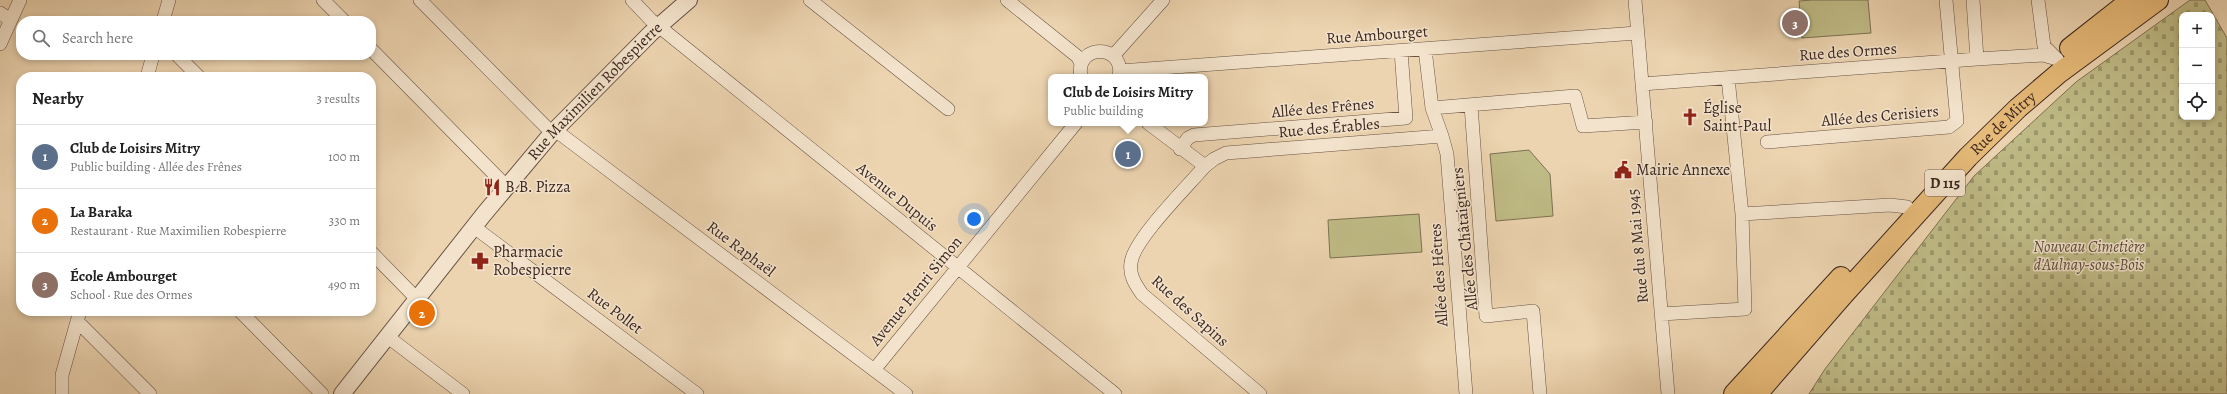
<!DOCTYPE html>
<meta charset="utf-8">
<style>
body{margin:0;font-family:Alegreya,serif;background:#f6f6f6;color:#222}
.controls{position:absolute;right:12px;top:12px;display:grid;overflow:hidden;border-radius:8px;box-shadow:0 2px 6px #0003}
.controls button{width:36px;height:36px;display:grid;place-items:center;padding:0;border:0;border-bottom:1px solid #e0e0e0;background:#fff;color:#222;font:20px sans-serif}
.you{position:absolute;left:974px;top:219px;width:14px;height:14px;margin:-10px;border:3px solid #fff;border-radius:50%;background:#1a73e8;box-shadow:0 0 0 6px #1a73e833}
.badge{display:grid;place-items:center;width:26px;height:26px;border-radius:50%;background:#7c3aed;color:#fff;font-size:13px;font-weight:700}
.pin{position:absolute;translate:-50% -50%;border:2px solid #fff;box-shadow:0 1px 4px #0006}
.popup{position:absolute;left:1048px;top:74px;width:160px;height:52px;box-sizing:border-box;display:grid;place-content:center;border-radius:8px;background:#fff;filter:drop-shadow(0 1px 3px #0005);font-size:13px;white-space:nowrap;color:#767676}
.popup b{font-size:15px;color:#222}
.popup::after{content:'';position:absolute;left:50%;top:100%;margin-left:-8px;border:8px solid transparent;border-top-color:#fff}
.list{margin:0;padding:0;list-style:none}
h2{display:flex;justify-content:space-between;align-items:center;height:52px;margin:0;padding:0 16px;font-size:17px}
h2 small{font-size:13px;font-weight:400;color:#767676}
.list li{display:grid;grid-template-columns:26px 1fr auto;gap:12px;align-items:center;box-sizing:border-box;height:64px;padding:0 16px;border-top:1px solid #e0e0e0}
.list b{display:block;font-size:15px;white-space:nowrap}
.list p{margin:0;font-size:13px;white-space:nowrap;color:#767676}
.list em{font-size:13px;font-style:normal;color:#767676}
.icon{flex:none;width:22px;height:22px;fill:none;stroke:currentColor;stroke-width:2;stroke-linecap:round;stroke-linejoin:round}
.map{position:relative;flex:none;width:2227px;height:394px;overflow:hidden}
.search{position:absolute;background:#fff;box-shadow:0 2px 6px #0003;left:16px;top:16px;width:360px;height:44px;display:flex;align-items:center;gap:10px;box-sizing:border-box;padding:0 14px;border-radius:16px;color:#767676;font-size:15px}
.panel{position:absolute;background:#fff;box-shadow:0 2px 6px #0003;left:16px;top:72px;width:360px;height:244px;border-radius:16px}
.map>svg:first-child{display:block}
.green{fill:#bfbb86;stroke:#7e7153}
.cemetery{fill:url(#cemetery-stones);stroke:#7e7153;fill-rule:evenodd}
.lines{fill:none;stroke-linecap:round;stroke-linejoin:round}
.minor-casing{stroke:#685244;stroke-width:14}
.tertiary-casing{stroke:#685244;stroke-width:18}
.primary-casing{stroke:#3c2720;stroke-width:22}
.minor{stroke:#f3e3cc;stroke-width:13}
.tertiary{stroke:#f3e3cc;stroke-width:16}
.primary{stroke:#e6ba78;stroke-width:20}
.labels{text-anchor:middle;dominant-baseline:central;stroke-width:3;stroke-linejoin:round;paint-order:stroke}
.shield{fill:#f3e3cc;stroke:#735f54;stroke-width:1}
.shield-label{font-size:15px;font-weight:bold;fill:#3c2720}
.street-label{font-size:16px;fill:#3c2720;stroke:#f3e3cc}
.poi-label{font-size:16px;fill:#3c2720;stroke:#f3e3cc;text-anchor:start}
.park-label{font-size:16px;font-style:italic;fill:#5d4c3a;stroke:#f3e3cc}
</style>
<div class="map">
<svg width="2227" height="394" viewBox="0 0 2227 394">
<defs>
<pattern id="cemetery-stones" width="16" height="16" patternUnits="userSpaceOnUse"><rect width="16" height="16" fill="#bfbb86"/><path d="M2 7V4a2 2 0 0 1 4 0v3zM10 15v-3a2 2 0 0 1 4 0v3z" fill="#9c986d"/></pattern>
</defs>
<rect width="100%" height="100%" fill="#ecd4b0"/>
<filter id="stains"><feTurbulence type="fractalNoise" baseFrequency=".005" numOctaves="4"/><feColorMatrix values="0 0 0 0 .2 0 0 0 0 .09 0 0 0 0 .02 0 0 0 .5 -.17"/></filter>
<radialGradient id="worn" r=".72"><stop offset=".6" stop-color="#630" stop-opacity="0"/><stop offset="1" stop-color="#630" stop-opacity=".3"/></radialGradient>
<path class="green" d="M 1812,0 L 1868,0 L 1871,33 L 1802,38 L 1799,1 Z
M 1529,150 L 1550,174 L 1553,216 L 1496,221 L 1490,154 Z
M 1419,214 L 1422,252 L 1330,258 L 1328,220 Z"/>
<path class="cemetery" d="M 2190,0 L 2205,0 L 2227,38 L 2227,394 L 1809,394 L 1825,369 L 1974,176 L 2076,82 ZM 2182,15 L 2212,15 L 2212,117 L 2182,117 Z"/>
<g class="lines">
<g class="minor-casing">
<path id="minor" d="M 323,0 L 344,21
M 420,0 L 552,133
M 632,0 L 651,20 L 1115,394
M 810,0 L 948,109
M 1007,0 L 1078,57 L 1081,64
M 1635,0 L 1668,394
M 1973,0 L 1977,59
M 2038,0 L 2044,46 L 2057,59
M 0,13 L 11,20
M 163,21 L 169,0
M 0,44 L 20,0
M 371,49 L 507,187
M 1425,49 L 1432,108 L 1442,136
M 177,55 L 199,77
M 1113,56 L 1163,0
M 1120,71 L 1637,33
M 147,77 L 153,55
M 1081,77 C 1074,43 1126,43 1119,77
M 1642,84 L 1977,59 L 2043,55 L 2057,59
M 1471,105 L 1486,316 L 1533,311 L 1540,394
M 1432,108 L 1575,96 L 1583,126 L 1646,122
M 1148,123 L 1205,166
M 555,130 L 906,394
M 1767,142 L 1949,127 L 1957,121 L 1946,0
M 1180,149 L 1188,138 L 1194,135 L 1406,118 L 1401,51
M 1742,214 L 1890,205 L 1907,207
M 474,227 L 697,394
M 371,252 L 417,299
M 240,311 L 322,394
M 1661,314 L 1745,309 L 1742,214 L 1728,78
M 77,321 L 150,394
M 388,337 L 463,394
M 874,370 L 1076,123
M 62,394 L 62,375 L 80,311
M 1260,394 L 1142,294 C 1135,284 1129,275 1131,263 C 1133,240 1188,186 1205,166 L 1214,159 L 1226,153 L 1442,136 L 1447,154 L 1466,394"/>
</g>
<g class="tertiary-casing">
<g id="tertiary">
<path id="s1" d="M 342,394 L 484,214 L 552,133 L 651,33 L 689,0"/>
</g>
</g>
<g class="primary-casing">
<g id="primary">
<path d="M 2070,48 L 2131,0"/>
<path d="M 1734,394 L 1841,277"/>
<path id="s2" d="M 1757,394 L 1844,294 L 1968,157 L 2018,108 L 2059,73 L 2158,0"/>
</g>
</g>
<use href="#minor" class="minor"/>
<use href="#tertiary" class="tertiary"/>
<use href="#primary" class="primary"/>
</g>
<defs>
<g id="church-bare" transform="scale(1.38)"><path d="M-1.2-6h2.4v3.5h3.3v2.4h-3.3V6h-2.4V-.1h-3.3v-2.4h3.3Z" fill="#8f2418" stroke="#f3e3cc" stroke-width="2.5" paint-order="stroke"/></g>
<g id="civic-bare" transform="scale(1.38)"><path d="M-.6-6.5H3V-4.5H.6V-3L4-1V1h2V6H-6V1h2V-1L-.6-3ZM-1.2 2.5V6h2.4V2.5Z" fill="#8f2418" stroke="#f3e3cc" stroke-width="2.5" paint-order="stroke"/></g>
<g id="restaurant-bare" transform="scale(1.38)"><path d="M-5-6h1v4h1v-4h1v4h1v-4h1v5L-1.5 .5V6h-2V.5L-5-1ZM5-6V6H3V1.5H1.5Q1.5-4 5-6Z" fill="#8f2418" stroke="#f3e3cc" stroke-width="2.5" paint-order="stroke"/></g>
<g id="pharmacy-bare" transform="scale(1.38)"><path d="M-2-6h4v4h4v4h-4v4h-4v-4h-4v-4h4Z" fill="#8f2418" stroke="#f3e3cc" stroke-width="2.5" paint-order="stroke"/></g>
</defs>
<g fill-rule="evenodd">
<use href="#church-bare" x="1690" y="117"/>
<use href="#civic-bare" x="1623" y="170"/>
<use href="#restaurant-bare" x="492" y="187"/>
<use href="#pharmacy-bare" x="480" y="261"/>
</g>
<g class="labels">
<rect class="shield" x="1925" y="170" width="40" height="26" rx="3"/>
<g class="shield-label">
<text x="1945" y="183">D 115</text>
</g>
<g class="street-label">
<text transform="translate(1377 35) rotate(-4)">Rue Ambourget</text>
<text transform="translate(1848 52) rotate(-4)">Rue des Ormes</text>
<text stroke="none"><textPath href="#s1" startOffset="395">Rue Maximilien Robespierre</textPath></text>
<text transform="translate(1323 108) rotate(-5)">Allée des Frênes</text>
<text transform="translate(1880 116) rotate(-5)">Allée des Cerisiers</text>
<text stroke="none"><textPath href="#s2" startOffset="366">Rue de Mitry</textPath></text>
<text transform="translate(1329 128) rotate(-5)">Rue des Érables</text>
<text transform="translate(897 197) rotate(39)">Avenue Dupuis</text>
<text transform="translate(1465 239) rotate(-96)">Allée des Châtaigniers</text>
<text transform="translate(1638 246) rotate(-95)">Rue du 8 Mai 1945</text>
<text transform="translate(741 249) rotate(37)">Rue Raphaël</text>
<text transform="translate(1439 275) rotate(-94)">Allée des Hêtres</text>
<text transform="translate(916 291) rotate(-51)">Avenue Henri Simon</text>
<text transform="translate(615 311) rotate(37)">Rue Pollet</text>
<text transform="translate(1190 311) rotate(42)">Rue des Sapins</text>
</g>
<g class="poi-label">
<text x="1703" y="108">Église<tspan x="1703" dy="18">Saint-Paul</tspan></text>
<text x="1636" y="170">Mairie Annexe</text>
<text x="505" y="187">B.B. Pizza</text>
<text x="493" y="252">Pharmacie<tspan x="493" dy="18">Robespierre</tspan></text>
</g>
<g class="park-label">
<text x="2089" y="247">Nouveau Cimetière<tspan x="2089" dy="18">d'Aulnay-sous-Bois</tspan></text>
</g>
</g>
<rect width="100%" height="100%" filter="url(#stains)"/>
<rect width="100%" height="100%" fill="url(#worn)"/>
</svg>
<div class="controls">
<button>+</button>
<button>−</button>
<button><svg class="icon" aria-label="locate" viewBox="0 0 24 24"><circle cx="12" cy="12" r="6"/><path d="M12 2v4M12 18v4M2 12h4M18 12h4"/></svg></button>
</div>
<div class="you"></div>
<div class="pin badge" style="left:1128px;top:154px;background:#5c6f8a">1</div>
<div class="popup"><b>Club de Loisirs Mitry</b>Public building</div>
<div class="pin badge" style="left:422px;top:313px;background:#e8710a">2</div>
<div class="pin badge" style="left:1795px;top:23px;background:#8d6e63">3</div>
<div class="search"><svg class="icon" aria-label="search" viewBox="0 0 24 24"><circle cx="10" cy="10" r="6"/><path d="M15 15l6 6"/></svg>Search here</div>
<section class="panel">
<h2>Nearby<small>3 results</small></h2>
<ul class="list">
<li><span class="badge" style="background:#5c6f8a">1</span><div><b>Club de Loisirs Mitry</b><p>Public building · Allée des Frênes</p></div><em>100 m</em></li>
<li><span class="badge" style="background:#e8710a">2</span><div><b>La Baraka</b><p>Restaurant · Rue Maximilien Robespierre</p></div><em>330 m</em></li>
<li><span class="badge" style="background:#8d6e63">3</span><div><b>École Ambourget</b><p>School · Rue des Ormes</p></div><em>490 m</em></li>
</ul>
</section>
</div>
